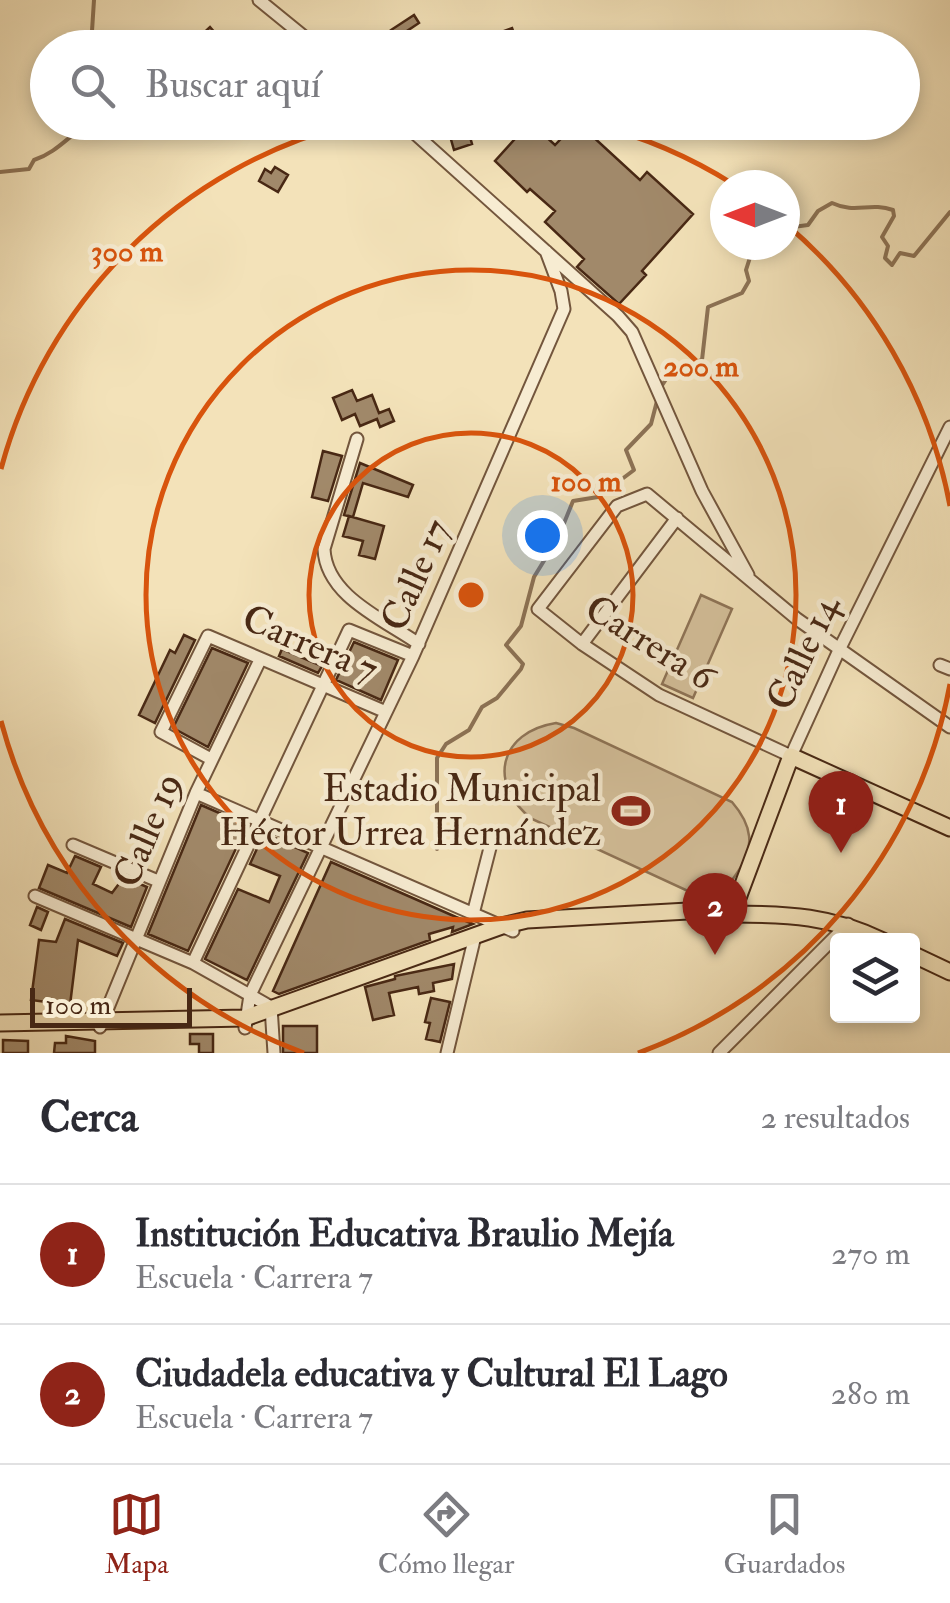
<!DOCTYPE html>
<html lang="es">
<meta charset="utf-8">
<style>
body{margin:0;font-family:"IM FELL Double Pica",serif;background:#f7f7f7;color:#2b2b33}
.controls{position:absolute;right:30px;bottom:30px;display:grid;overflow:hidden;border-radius:10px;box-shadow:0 5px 15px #0003}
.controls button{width:90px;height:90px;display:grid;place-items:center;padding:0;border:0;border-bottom:2px solid #e1e1e2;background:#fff;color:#2b2b33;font:50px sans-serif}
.compass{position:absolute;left:710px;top:170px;width:90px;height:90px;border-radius:50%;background:#fff;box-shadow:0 5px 15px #0003;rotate:270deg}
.scale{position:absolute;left:30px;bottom:25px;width:162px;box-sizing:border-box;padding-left:10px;border:5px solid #482814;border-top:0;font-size:28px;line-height:35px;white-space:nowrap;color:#482814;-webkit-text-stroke:8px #f7ecd2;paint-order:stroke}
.you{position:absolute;left:542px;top:535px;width:35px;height:35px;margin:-25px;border:8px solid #fff;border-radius:50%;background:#1a73e8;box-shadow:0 0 0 15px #1a73e833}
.badge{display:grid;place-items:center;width:65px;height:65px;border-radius:50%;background:#8f2418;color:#fff;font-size:32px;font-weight:700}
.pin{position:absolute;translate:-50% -82px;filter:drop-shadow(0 2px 5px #0008)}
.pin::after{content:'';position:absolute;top:52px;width:35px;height:30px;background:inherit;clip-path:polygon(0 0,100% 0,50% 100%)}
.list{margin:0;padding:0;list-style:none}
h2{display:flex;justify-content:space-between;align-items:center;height:130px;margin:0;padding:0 40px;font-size:42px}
h2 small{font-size:32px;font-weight:400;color:#7c7c81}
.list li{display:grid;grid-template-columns:65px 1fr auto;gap:30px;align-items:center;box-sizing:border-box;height:140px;padding:0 40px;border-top:2px solid #e1e1e2}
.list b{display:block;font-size:38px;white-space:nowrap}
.list p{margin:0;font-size:32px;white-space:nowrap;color:#7c7c81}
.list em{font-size:32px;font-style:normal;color:#7c7c81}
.icon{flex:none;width:55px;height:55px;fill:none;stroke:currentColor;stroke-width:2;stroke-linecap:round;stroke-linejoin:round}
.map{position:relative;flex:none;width:950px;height:1053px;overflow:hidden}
.search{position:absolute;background:#fff;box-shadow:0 5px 15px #0003;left:30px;right:30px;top:30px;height:110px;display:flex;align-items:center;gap:25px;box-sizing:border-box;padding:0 35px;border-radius:55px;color:#7c7c81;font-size:38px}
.sheet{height:410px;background:#fff}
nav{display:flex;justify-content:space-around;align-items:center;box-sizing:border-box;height:140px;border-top:2px solid #e1e1e2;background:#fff;font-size:28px;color:#7c7c81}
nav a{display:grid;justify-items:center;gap:5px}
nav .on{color:#8f2418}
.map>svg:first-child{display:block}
.pitch{fill:#d6c29d;stroke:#8f7558;stroke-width:2.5}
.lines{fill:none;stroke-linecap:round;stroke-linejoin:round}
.stream{stroke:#8c7255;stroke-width:4}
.building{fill:#a1896a;stroke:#482814;stroke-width:2.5}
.minor-casing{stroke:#73563d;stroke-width:15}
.major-casing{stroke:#482814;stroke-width:19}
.minor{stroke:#f7ecd2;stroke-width:11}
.major{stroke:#f3e2b9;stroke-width:15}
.ring{fill:none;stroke:#d8540d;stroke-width:5}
.labels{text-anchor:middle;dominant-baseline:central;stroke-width:9;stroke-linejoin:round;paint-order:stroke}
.street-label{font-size:38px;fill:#482814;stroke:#f7ecd2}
.poi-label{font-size:38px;fill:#482814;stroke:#f7ecd2;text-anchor:end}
.centre{fill:#d8540d;stroke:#f7ecd2;stroke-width:5}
.ring-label{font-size:30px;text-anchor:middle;font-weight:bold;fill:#d8540d;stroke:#f7ecd2;stroke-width:9;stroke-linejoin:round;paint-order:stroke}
</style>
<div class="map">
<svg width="950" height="1053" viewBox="0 0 950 1053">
<rect width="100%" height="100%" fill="#f3e2b9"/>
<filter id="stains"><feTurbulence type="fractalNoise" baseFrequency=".002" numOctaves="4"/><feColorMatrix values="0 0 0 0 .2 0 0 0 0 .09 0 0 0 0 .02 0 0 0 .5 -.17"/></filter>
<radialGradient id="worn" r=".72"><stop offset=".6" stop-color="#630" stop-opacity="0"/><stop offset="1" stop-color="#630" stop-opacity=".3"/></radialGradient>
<path class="pitch" d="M 701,595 L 732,609 L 693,698 L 662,684 Z
M 556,723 L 574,728 L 732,802 C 752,825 756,847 737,873 C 733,879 728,887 722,890 C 712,895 700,893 690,892 L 532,819 C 487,784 499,732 556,723 Z"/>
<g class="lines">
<path class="stream" d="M 94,0 L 92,31 L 104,48
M 0,172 L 29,169 L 34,160 C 58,152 70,134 91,122
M 785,235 L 793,227 L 808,225 L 818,211 L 832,203 C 855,214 870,202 893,210 L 894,216 L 882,237 L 888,246 L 885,258 L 892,265 L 900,253 L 914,256 L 950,212
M 661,387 L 672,370 L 702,360 L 708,307 L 742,293 L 749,281 L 746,270 L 753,248 L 761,245
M 437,849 L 437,758 L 446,744 L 469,730 L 482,707 L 497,698 L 521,669 L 523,664 L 506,645 L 521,626 L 534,577 L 558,538 L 573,501 L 598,497 L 634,470 L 626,450 L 651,424 L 657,401"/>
</g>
<path class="building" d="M 414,15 L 419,23 L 404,33 L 413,48 L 403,48 L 391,30 Z
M 210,27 L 228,48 L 203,48 L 196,40 Z
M 512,28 L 519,48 L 497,48 L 493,35 Z
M 530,122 L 555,145 L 577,122 L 640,180 L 647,172 L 693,214 L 642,271 L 646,275 L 619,304 L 577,267 L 584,259 L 545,222 L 555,211 L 530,189 L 527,192 L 495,161 Z
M 468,130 L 472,144 L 454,150 L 450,136 Z
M 275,167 L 288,175 L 278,192 L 259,181 L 265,169 L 271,173 Z
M 352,390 L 357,401 L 372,395 L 379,413 L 389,409 L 394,421 L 380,427 L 377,419 L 360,426 L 355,414 L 342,420 L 333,398 Z
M 323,451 L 342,456 L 328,501 L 312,497 Z
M 360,463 L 413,485 L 408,497 L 363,483 L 353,517 L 344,515 Z
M 349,516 L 384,526 L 375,559 L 359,555 L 363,541 L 343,536 Z
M 184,635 L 195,640 L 155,723 L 139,715 L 170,650 L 175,653 Z
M 354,642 L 398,660 L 381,700 L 336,680 Z
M 212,648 L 248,663 L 208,747 L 173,728 Z
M 282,649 L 322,666 L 318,673 L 279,656 Z
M 201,805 L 247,825 L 188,951 L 148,934 Z
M 264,833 L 308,853 L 247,980 L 205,959 L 238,889 L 269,902 L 280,876 L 250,864 Z
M 75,856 L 101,867 L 93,884 L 112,893 L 124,877 L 147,887 L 131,927 L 39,888 L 48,865 L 67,873 Z
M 331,862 L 456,917 L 473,924 L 452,932 L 453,927 L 429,934 L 430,940 L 279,994 L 273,991 Z
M 37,907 L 48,912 L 41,930 L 30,925 Z
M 65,919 L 123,943 L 117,956 L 78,940 L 70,1005 L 31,1000 L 39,940 L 56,942 Z
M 454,964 L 452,979 L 433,983 L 434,991 L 419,994 L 418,987 L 389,993 L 394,1015 L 373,1020 L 365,987 L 395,979 L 395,976 Z
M 431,998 L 450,1002 L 440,1042 L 426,1039 L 430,1023 L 425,1022 Z
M 283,1026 L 317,1026 L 317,1053 L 283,1053 Z
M 190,1034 L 213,1034 L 213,1053 L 199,1053 L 199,1044 L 190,1044 Z
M 66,1036 L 95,1041 L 95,1053 L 54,1053 L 55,1043 L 66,1043 Z
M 3,1040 L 28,1041 L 28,1053 L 3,1053 Z"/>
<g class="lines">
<g class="minor-casing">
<path id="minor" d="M 259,0 L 318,48
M 402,122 L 618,316 L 632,332 L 702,491 L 748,575
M 950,427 L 840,648 L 791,756 L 659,695 L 582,644 L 538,609 L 617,506 L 647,494 L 797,619 L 950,727
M 357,439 L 324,549 C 326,596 383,619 419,644
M 582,644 L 677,518
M 940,665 L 950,669
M 211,759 L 161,732 L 208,636 L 386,712
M 196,793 L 513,931
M 73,845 L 158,881
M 35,896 L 193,963 L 271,1007 L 274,1053
M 473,914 L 492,840
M 193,963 L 349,630 L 413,656
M 100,1027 L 196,793 L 260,660
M 245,1028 L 250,995 L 413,656 L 564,309 L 561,291 L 546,251
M 447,1053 L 475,936
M 719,1053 L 848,924"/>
</g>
<g class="major-casing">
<path id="major" d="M 732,914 L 791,756 L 950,828
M 912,954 L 950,972
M 0,1023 L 245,1018 L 502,926 L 527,920 L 724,909 L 732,914 C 788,914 832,916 883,941"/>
</g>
<use href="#minor" class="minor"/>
<use href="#major" class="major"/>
</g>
<g class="ring">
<circle cx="471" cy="595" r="162"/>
<circle cx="471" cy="595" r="325"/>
<path d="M950 684A487 487 0 0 1 638 1053M304 1053A487 487 0 0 1 1 721M1 469A487 487 0 0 1 349 124M593 124A487 487 0 0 1 733 184M787 225A487 487 0 0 1 950 506"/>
</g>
<defs>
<g id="stadium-bare" transform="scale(3)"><path d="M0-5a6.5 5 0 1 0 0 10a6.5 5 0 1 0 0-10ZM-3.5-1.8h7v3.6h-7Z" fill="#8f2418" stroke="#f7ecd2" stroke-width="2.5" paint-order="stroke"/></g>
</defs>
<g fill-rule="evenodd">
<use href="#stadium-bare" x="631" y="811"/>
</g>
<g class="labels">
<g class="street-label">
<text transform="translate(416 575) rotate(-66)">Calle 17</text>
<text transform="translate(650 643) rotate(32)">Carrera 6</text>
<text transform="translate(310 644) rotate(23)">Carrera 7</text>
<text transform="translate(803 653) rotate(-65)">Calle 14</text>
<text transform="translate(148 830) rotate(-67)">Calle 19</text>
</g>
<g class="poi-label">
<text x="601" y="789">Estadio Municipal<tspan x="601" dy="44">Héctor Urrea Hernández</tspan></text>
</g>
</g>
<circle cx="471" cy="595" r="15" class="centre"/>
<g class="ring-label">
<text x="127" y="261">300 m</text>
<text x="701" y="376">200 m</text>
<text x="586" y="491">100 m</text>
</g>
<rect width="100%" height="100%" filter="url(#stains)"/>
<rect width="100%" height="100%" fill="url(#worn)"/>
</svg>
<div class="controls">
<button><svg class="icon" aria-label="layers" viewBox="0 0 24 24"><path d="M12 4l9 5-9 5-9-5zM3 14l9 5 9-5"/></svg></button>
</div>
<svg class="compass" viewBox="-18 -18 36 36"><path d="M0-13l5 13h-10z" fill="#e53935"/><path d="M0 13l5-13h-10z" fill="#7c7c81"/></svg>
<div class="scale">100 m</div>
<div class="you"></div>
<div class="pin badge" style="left:841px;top:853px">1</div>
<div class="pin badge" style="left:715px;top:955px">2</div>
<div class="search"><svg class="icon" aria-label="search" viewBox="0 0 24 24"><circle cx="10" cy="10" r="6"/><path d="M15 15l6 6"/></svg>Buscar aquí</div>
</div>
<section class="sheet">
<h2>Cerca<small>2 resultados</small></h2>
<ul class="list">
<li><span class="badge">1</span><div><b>Institución Educativa Braulio Mejía</b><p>Escuela · Carrera 7</p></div><em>270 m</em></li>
<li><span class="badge">2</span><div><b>Ciudadela educativa y Cultural El Lago</b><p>Escuela · Carrera 7</p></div><em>280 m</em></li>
</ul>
</section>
<nav>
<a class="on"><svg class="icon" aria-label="map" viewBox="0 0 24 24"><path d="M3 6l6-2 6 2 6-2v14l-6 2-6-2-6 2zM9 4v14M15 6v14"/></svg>Mapa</a>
<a><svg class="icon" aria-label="directions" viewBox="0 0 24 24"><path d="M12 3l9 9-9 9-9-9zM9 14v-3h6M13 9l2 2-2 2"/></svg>Cómo llegar</a>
<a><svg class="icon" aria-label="saved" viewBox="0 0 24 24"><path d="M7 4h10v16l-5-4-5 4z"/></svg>Guardados</a>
</nav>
